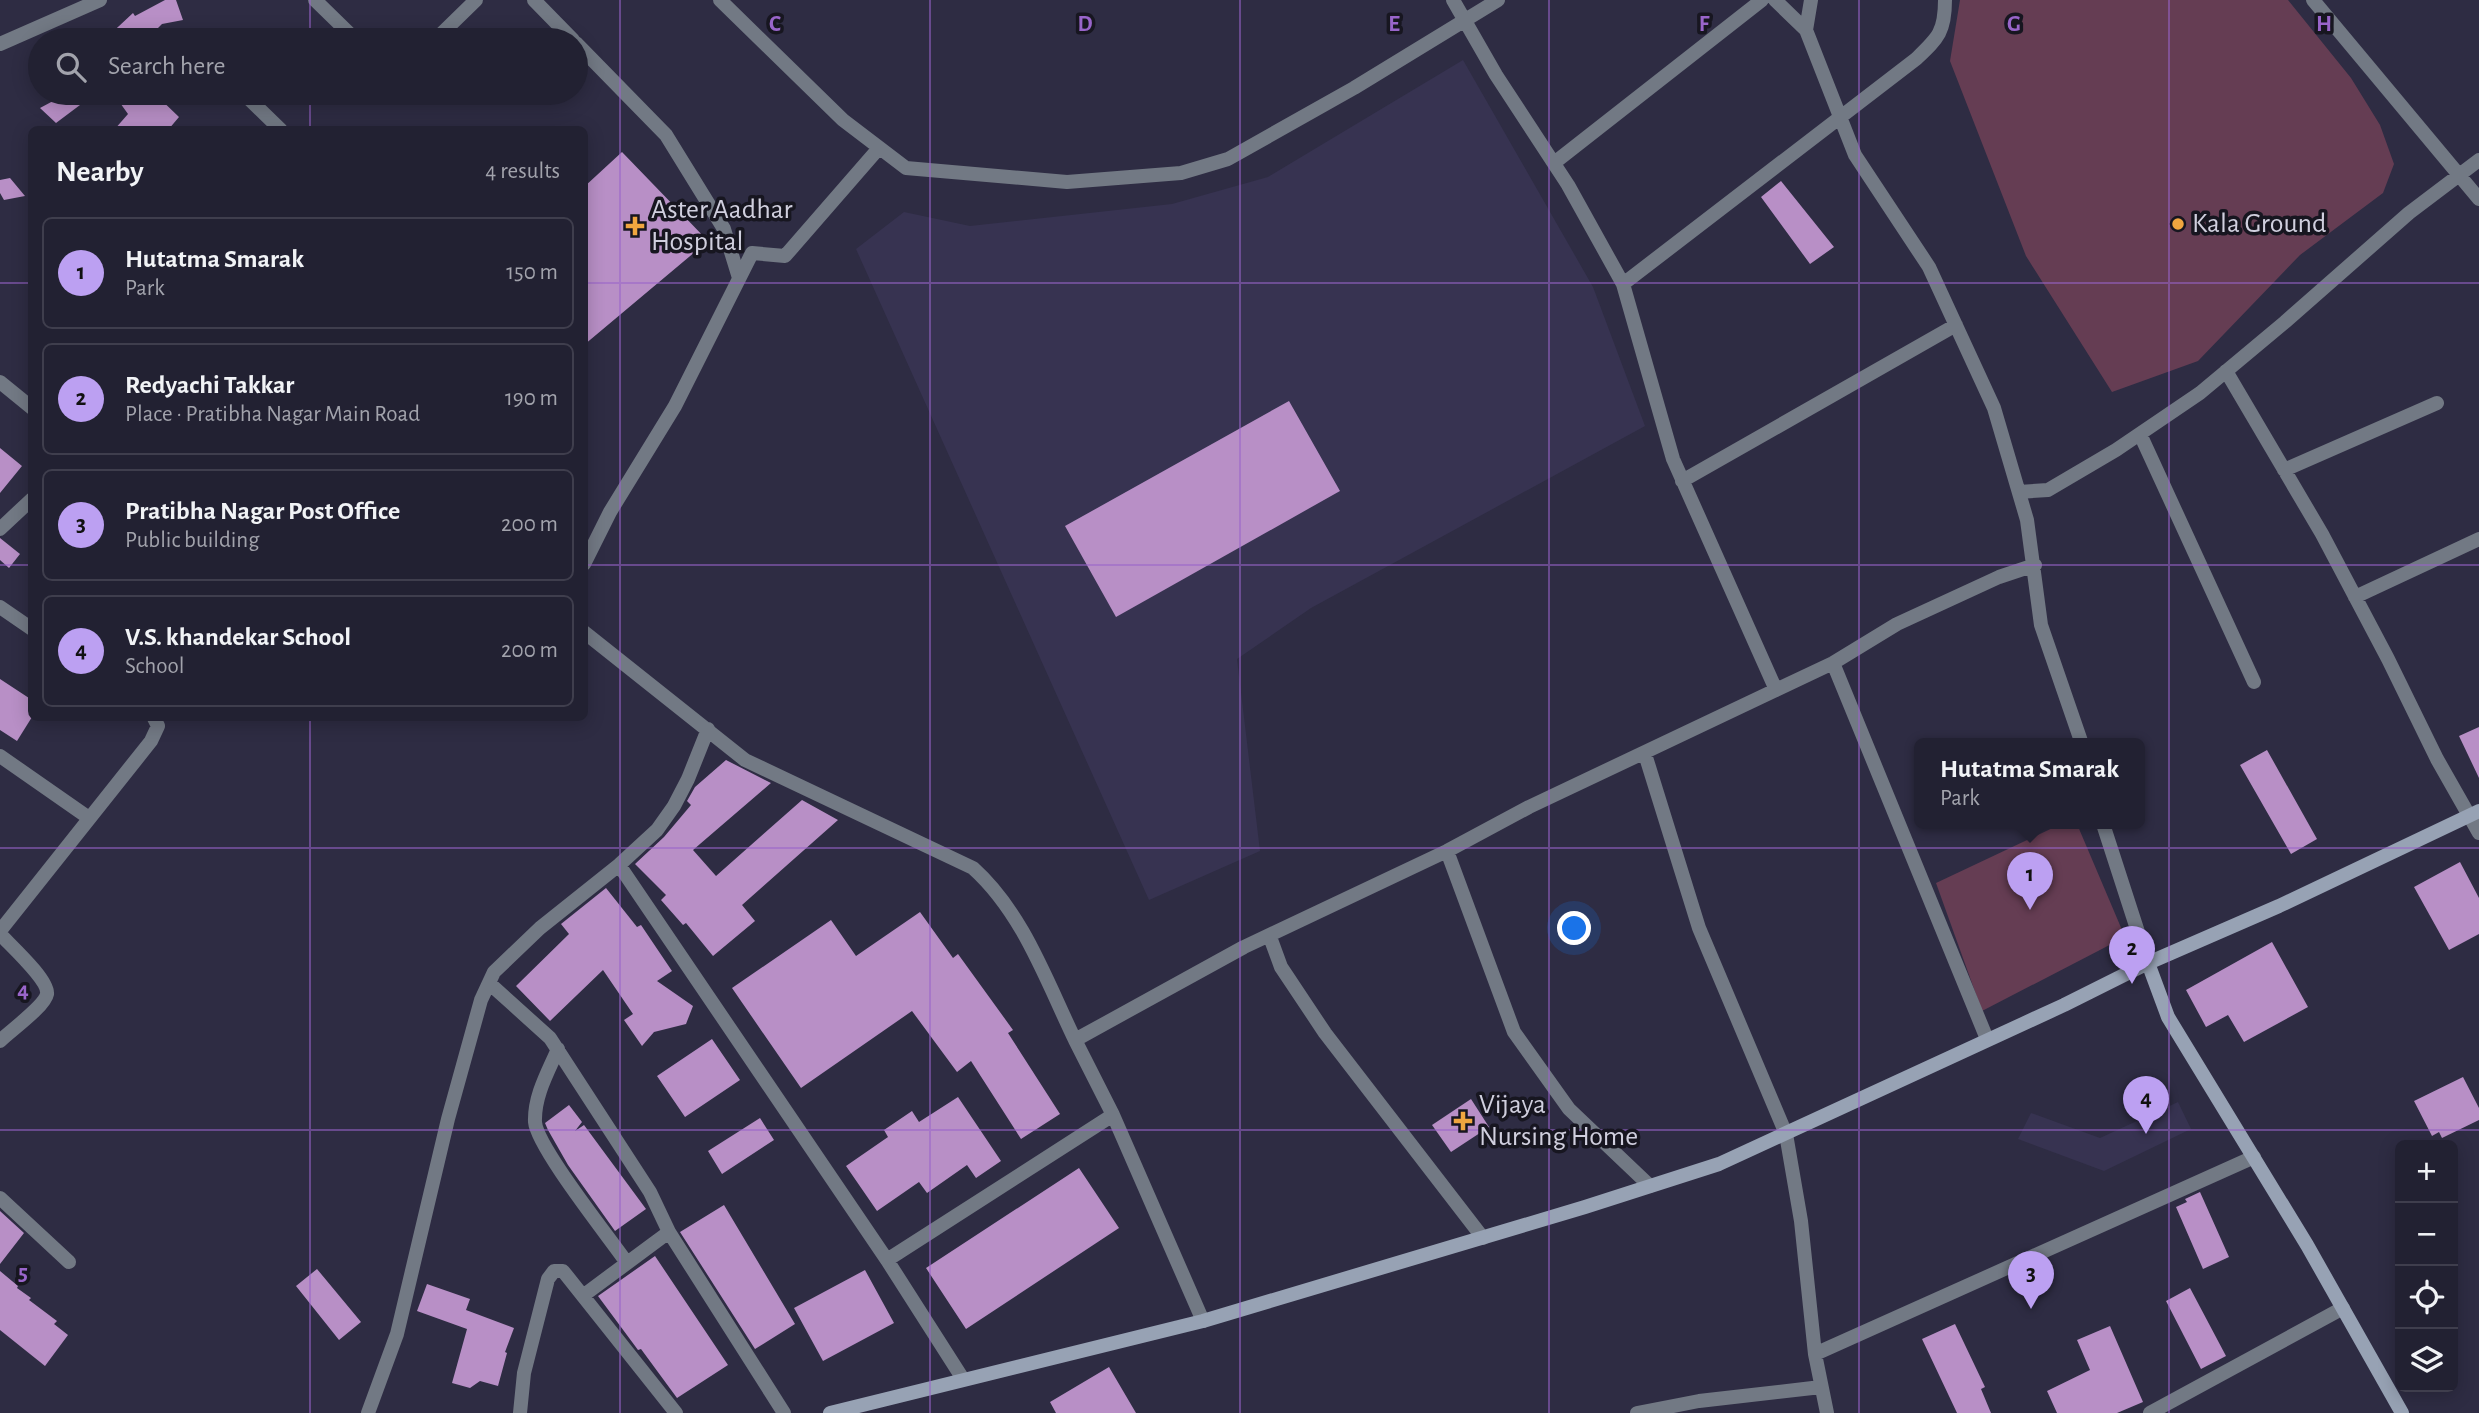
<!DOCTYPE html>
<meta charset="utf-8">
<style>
body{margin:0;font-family:"Alegreya Sans",sans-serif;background:#2a293a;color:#f1f3f6}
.controls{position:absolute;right:21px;bottom:21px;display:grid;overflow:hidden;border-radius:10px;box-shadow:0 4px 18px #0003}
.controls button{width:63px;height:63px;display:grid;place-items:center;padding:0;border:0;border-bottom:2px solid #3f3e4d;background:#222132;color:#f1f3f6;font:35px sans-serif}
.you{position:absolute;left:1575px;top:929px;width:24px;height:24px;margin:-18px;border:5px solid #fff;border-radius:50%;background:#1a73e8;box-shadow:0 0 0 10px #1a73e833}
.badge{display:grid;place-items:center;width:46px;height:46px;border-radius:50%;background:#bca0f2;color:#111;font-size:23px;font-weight:700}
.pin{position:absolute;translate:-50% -58px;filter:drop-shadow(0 2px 4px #0008)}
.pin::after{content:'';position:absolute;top:37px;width:24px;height:21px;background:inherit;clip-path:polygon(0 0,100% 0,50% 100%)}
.popup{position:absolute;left:1914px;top:738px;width:231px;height:91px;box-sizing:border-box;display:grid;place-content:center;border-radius:10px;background:#222132;filter:drop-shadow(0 2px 5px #0005);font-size:23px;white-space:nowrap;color:#a2a3ac}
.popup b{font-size:26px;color:#f1f3f6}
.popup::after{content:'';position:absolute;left:50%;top:100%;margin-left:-14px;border:14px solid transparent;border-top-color:#222132}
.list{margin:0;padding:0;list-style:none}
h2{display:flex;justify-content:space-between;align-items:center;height:91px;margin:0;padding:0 28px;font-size:30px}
h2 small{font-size:23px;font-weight:400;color:#a2a3ac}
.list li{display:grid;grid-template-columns:46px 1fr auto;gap:21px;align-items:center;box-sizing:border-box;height:112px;margin:0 14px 14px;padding:0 14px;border:2px solid #3f3e4d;border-radius:10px}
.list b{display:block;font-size:26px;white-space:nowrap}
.list p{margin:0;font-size:23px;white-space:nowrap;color:#a2a3ac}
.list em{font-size:23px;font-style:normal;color:#a2a3ac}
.icon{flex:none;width:38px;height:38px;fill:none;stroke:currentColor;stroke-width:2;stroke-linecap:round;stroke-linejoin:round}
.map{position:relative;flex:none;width:2479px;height:1413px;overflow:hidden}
.search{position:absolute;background:#222132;box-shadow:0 4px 18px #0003;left:28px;top:28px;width:560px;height:77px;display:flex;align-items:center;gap:18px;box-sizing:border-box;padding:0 24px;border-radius:38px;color:#a2a3ac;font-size:26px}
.panel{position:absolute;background:#222132;box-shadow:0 4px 18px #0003;left:28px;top:126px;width:560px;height:595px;border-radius:10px}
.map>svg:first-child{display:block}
.built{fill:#373351}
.green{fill:#653d53}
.building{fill:#b88fc6}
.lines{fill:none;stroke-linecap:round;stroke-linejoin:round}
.street{stroke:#727984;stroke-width:14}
.secondary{stroke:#97a2b4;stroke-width:14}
.grid{fill:none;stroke:#9965ca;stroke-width:2;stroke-opacity:0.55}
.poi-dot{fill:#f0a63f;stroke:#171620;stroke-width:2.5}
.labels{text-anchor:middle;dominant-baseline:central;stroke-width:7;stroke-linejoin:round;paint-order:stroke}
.poi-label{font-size:28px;fill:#d0cfde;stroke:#171620;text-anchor:start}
.grid-label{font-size:23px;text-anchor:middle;font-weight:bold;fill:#9965ca;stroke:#171620;stroke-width:7;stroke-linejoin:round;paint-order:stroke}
</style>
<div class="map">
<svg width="2479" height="1413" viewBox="0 0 2479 1413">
<rect width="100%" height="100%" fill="#2e2c43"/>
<path class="built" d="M 1463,60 L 1593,287 L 1645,426 L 1311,608 L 1237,659 L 1260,851 L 1149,900 L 856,249 L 904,212 L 970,226 L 1172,204 L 1268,177 Z
M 2178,1102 L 2191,1129 L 2104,1171 L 2018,1139 L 2031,1113 L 2100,1138 Z"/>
<path class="green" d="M 1960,0 L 2288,0 L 2351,78 L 2380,125 L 2394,164 L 2383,193 L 2300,255 L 2198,361 L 2112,392 L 2026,256 L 1950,61 Z
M 2061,824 L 2077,824 L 2125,937 L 1982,1011 L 1936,883 Z"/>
<path class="building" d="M 165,0 L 176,0 L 183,20 L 162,24 L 146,40 L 104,40 L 133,13 L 135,16 Z
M 68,93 L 96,93 L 56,123 L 40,108 Z
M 113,93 L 154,93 L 179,117 L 168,130 L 114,130 L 128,114 Z
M 622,152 L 708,241 L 584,345 L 584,187 Z
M 10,178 L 25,196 L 4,200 L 0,193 L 0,180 Z
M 1781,181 L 1834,247 L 1810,264 L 1761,197 Z
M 1289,401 L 1340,491 L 1116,617 L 1065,526 Z
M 0,448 L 22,466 L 0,493 Z
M 0,538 L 20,554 L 9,568 L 0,560 Z
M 0,679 L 32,700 L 32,717 L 17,741 L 0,730 Z
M 2479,727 L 2479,778 L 2459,736 Z
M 2267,750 L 2317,839 L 2291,854 L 2240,765 Z
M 726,760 L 771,783 L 693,850 L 716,876 L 802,800 L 838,820 L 742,905 L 755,921 L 713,956 L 686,923 L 683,925 L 661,900 L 666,895 L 635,864 L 664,837 L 691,805 L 687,801 L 695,787 Z
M 2460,862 L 2479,898 L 2479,934 L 2449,950 L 2414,887 Z
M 606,888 L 637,927 L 641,925 L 672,971 L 657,981 L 693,1006 L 686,1024 L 654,1032 L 642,1046 L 624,1020 L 633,1014 L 603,970 L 550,1021 L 516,986 L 569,934 L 561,924 Z
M 920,912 L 953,958 L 958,954 L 1013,1030 L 1008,1033 L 1060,1114 L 1021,1139 L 971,1061 L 957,1072 L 912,1011 L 801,1088 L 732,988 L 831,920 L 856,956 Z
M 2272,942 L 2308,1007 L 2244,1042 L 2228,1015 L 2206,1027 L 2186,990 Z
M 712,1039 L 740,1080 L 685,1117 L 657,1076 Z
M 2463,1077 L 2479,1108 L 2479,1120 L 2442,1138 L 2439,1132 L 2432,1136 L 2414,1101 Z
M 958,1097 L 1001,1161 L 976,1178 L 967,1165 L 927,1193 L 919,1182 L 877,1211 L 846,1166 L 888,1137 L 884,1130 L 912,1111 L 919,1122 Z
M 1471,1099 L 1489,1127 L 1451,1152 L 1432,1125 Z
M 569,1105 L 582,1122 L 575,1131 L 584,1125 L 646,1209 L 615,1231 L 568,1165 L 548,1130 L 545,1123 Z
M 760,1118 L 774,1140 L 722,1174 L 708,1151 Z
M 1079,1168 L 1119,1228 L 966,1329 L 926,1268 Z
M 2200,1192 L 2229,1257 L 2203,1269 L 2176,1207 L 2187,1202 L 2185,1199 Z
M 724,1205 L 795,1324 L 755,1349 L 680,1232 Z
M 0,1211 L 24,1233 L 0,1264 Z
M 655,1256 L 728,1365 L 677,1398 L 641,1349 L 638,1350 L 598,1296 Z
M 317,1269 L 361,1322 L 339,1340 L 296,1286 Z
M 865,1270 L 894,1323 L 823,1361 L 794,1308 Z
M 0,1271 L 18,1286 L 17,1288 L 31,1298 L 29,1300 L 57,1321 L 54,1324 L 68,1335 L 45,1366 L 0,1330 Z
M 427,1284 L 470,1299 L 466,1310 L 514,1328 L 505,1352 L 507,1353 L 498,1386 L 480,1381 L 470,1388 L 452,1383 L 467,1329 L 417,1311 Z
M 2190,1288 L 2226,1356 L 2201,1369 L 2166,1301 Z
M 1955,1324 L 1985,1387 L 1981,1389 L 1991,1413 L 1957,1413 L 1922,1339 Z
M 2110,1326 L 2143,1402 L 2117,1413 L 2057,1413 L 2047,1391 L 2090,1370 L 2077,1340 Z
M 1109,1367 L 1136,1413 L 1056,1413 L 1050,1402 Z"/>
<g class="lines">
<path class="street" d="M 315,0 L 356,40
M 534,0 L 573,40
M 720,0 L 843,120 L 906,168 L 1067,182 L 1181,173 L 1228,159 L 1354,88 L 1498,0
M 1453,0 L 1496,75 L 1568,185 L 1623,284 L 1916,59 C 1938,38 1945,32 1945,0
M 1775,0 L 1806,30
M 1811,0 L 1806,30 L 1855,155 L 1929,267 L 1994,408 L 2027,520 L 2041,625 L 2082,744
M 2313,0 L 2479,199
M 184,35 L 190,40
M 435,40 L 476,0
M 576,43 L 666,135 L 724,229 L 739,278
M 0,44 L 100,0
M 243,93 L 281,130
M 1554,163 L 1762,0
M 1623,284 L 1673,459 L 1776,690
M 2226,371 L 2322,534 L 2388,659 L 2437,759 L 2479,833
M 0,382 L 32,408
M 2140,434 L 2254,682
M 2284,470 L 2437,403
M 1682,481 L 1956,325
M 2019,492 L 2048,490 L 2116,450 L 2200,393 L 2285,322 L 2409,213 L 2479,160
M 0,529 L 32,499
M 584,564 L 610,512 L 675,406 L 752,253 L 785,256 L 879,148
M 2355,597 L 2479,539
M 0,607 L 32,629
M 584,632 L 745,760 L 973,868 C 1023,913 1046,980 1075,1040
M 1833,663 L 1987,1039
M 1645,754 L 1699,928 L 1786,1134 L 1801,1221 L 1815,1354 L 1827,1413
M 0,756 L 89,818
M 2103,824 L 2148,963
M 1447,851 L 1514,1032 L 1569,1109 L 1650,1186
M 619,865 L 887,1260 L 963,1379
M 0,931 L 151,741 L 158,726 L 154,718
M 0,934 C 10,945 49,980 47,994 C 45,1006 10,1031 0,1041
M 1270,937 L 1281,967 L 1325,1033 L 1483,1238
M 489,983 L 550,1038 L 650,1192 L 669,1232
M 558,1049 C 548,1072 534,1096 535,1122 C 537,1147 609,1237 627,1263
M 0,1198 L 69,1262
M 887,1260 L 1113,1115
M 584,1295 L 669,1232 L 784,1413
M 1203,1321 L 1113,1115 L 1075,1040 L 1244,947 L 1447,851 L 1529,807 L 1833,663 L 1897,624 L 1999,577 L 2035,565
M 1815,1354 L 2254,1157
M 368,1413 L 397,1334 L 448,1119 L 481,1000 L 494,972 L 540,928 L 619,865 L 657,830 L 674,806 L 688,779 L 708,729
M 520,1413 L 524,1373 L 548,1279 L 554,1271 L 563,1271 L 676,1413
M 1637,1413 L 1699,1401 L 1821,1387
M 2150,1413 L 2343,1308"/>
<path class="secondary" d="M 2148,963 L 2279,906 L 2479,811
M 830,1413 L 1203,1321 L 1585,1207 L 1719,1164 L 2064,1005 L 2148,963 L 2168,1017 L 2307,1245 L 2402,1413"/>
</g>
<path class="grid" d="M 310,0 L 310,40M 620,0 L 620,1413M 930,0 L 930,1413M 1240,0 L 1240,1413M 1549,0 L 1549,1413M 1859,0 L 1859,1413M 2169,0 L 2169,1413M 310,93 L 310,130M 0,283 L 32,283M 584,283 L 2479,283M 0,565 L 32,565M 584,565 L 2479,565M 310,718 L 310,1413M 0,848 L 2479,848M 0,1130 L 2479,1130"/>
<g class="poi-dot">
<circle cx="2178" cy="224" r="7"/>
<path d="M631.5 215.5h7v7h7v7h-7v7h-7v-7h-7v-7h7z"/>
<path d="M1459.5 1110.5h7v7h7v7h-7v7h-7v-7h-7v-7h7z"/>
</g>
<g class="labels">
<g class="poi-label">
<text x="651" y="210">Aster Aadhar<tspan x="651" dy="32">Hospital</tspan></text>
<text x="2192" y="224">Kala Ground</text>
<text x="1479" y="1105">Vijaya<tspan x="1479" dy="32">Nursing Home</tspan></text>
</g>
</g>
<g class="grid-label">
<text x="775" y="31">C</text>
<text x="1085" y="31">D</text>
<text x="1394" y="31">E</text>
<text x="1704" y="31">F</text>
<text x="2014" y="31">G</text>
<text x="2324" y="31">H</text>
<text x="23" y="997">4</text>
<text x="23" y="1280">5</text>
</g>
</svg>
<div class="controls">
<button>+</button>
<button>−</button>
<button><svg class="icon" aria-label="locate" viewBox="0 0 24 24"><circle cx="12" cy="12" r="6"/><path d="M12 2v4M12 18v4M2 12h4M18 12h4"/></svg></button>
<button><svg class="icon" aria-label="layers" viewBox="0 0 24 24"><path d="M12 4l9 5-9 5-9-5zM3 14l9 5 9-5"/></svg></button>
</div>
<div class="you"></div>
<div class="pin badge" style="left:2030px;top:910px">1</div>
<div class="popup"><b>Hutatma Smarak</b>Park</div>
<div class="pin badge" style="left:2132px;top:984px">2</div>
<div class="pin badge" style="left:2031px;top:1309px">3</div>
<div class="pin badge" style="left:2146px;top:1134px">4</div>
<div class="search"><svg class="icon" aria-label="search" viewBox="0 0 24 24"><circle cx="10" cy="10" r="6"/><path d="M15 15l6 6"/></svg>Search here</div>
<section class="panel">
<h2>Nearby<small>4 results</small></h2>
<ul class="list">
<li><span class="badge">1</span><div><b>Hutatma Smarak</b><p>Park</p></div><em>150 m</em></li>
<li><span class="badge">2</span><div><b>Redyachi Takkar</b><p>Place · Pratibha Nagar Main Road</p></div><em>190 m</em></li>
<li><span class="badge">3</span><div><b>Pratibha Nagar Post Office</b><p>Public building</p></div><em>200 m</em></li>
<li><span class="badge">4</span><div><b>V.S. khandekar School</b><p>School</p></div><em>200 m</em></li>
</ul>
</section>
</div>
